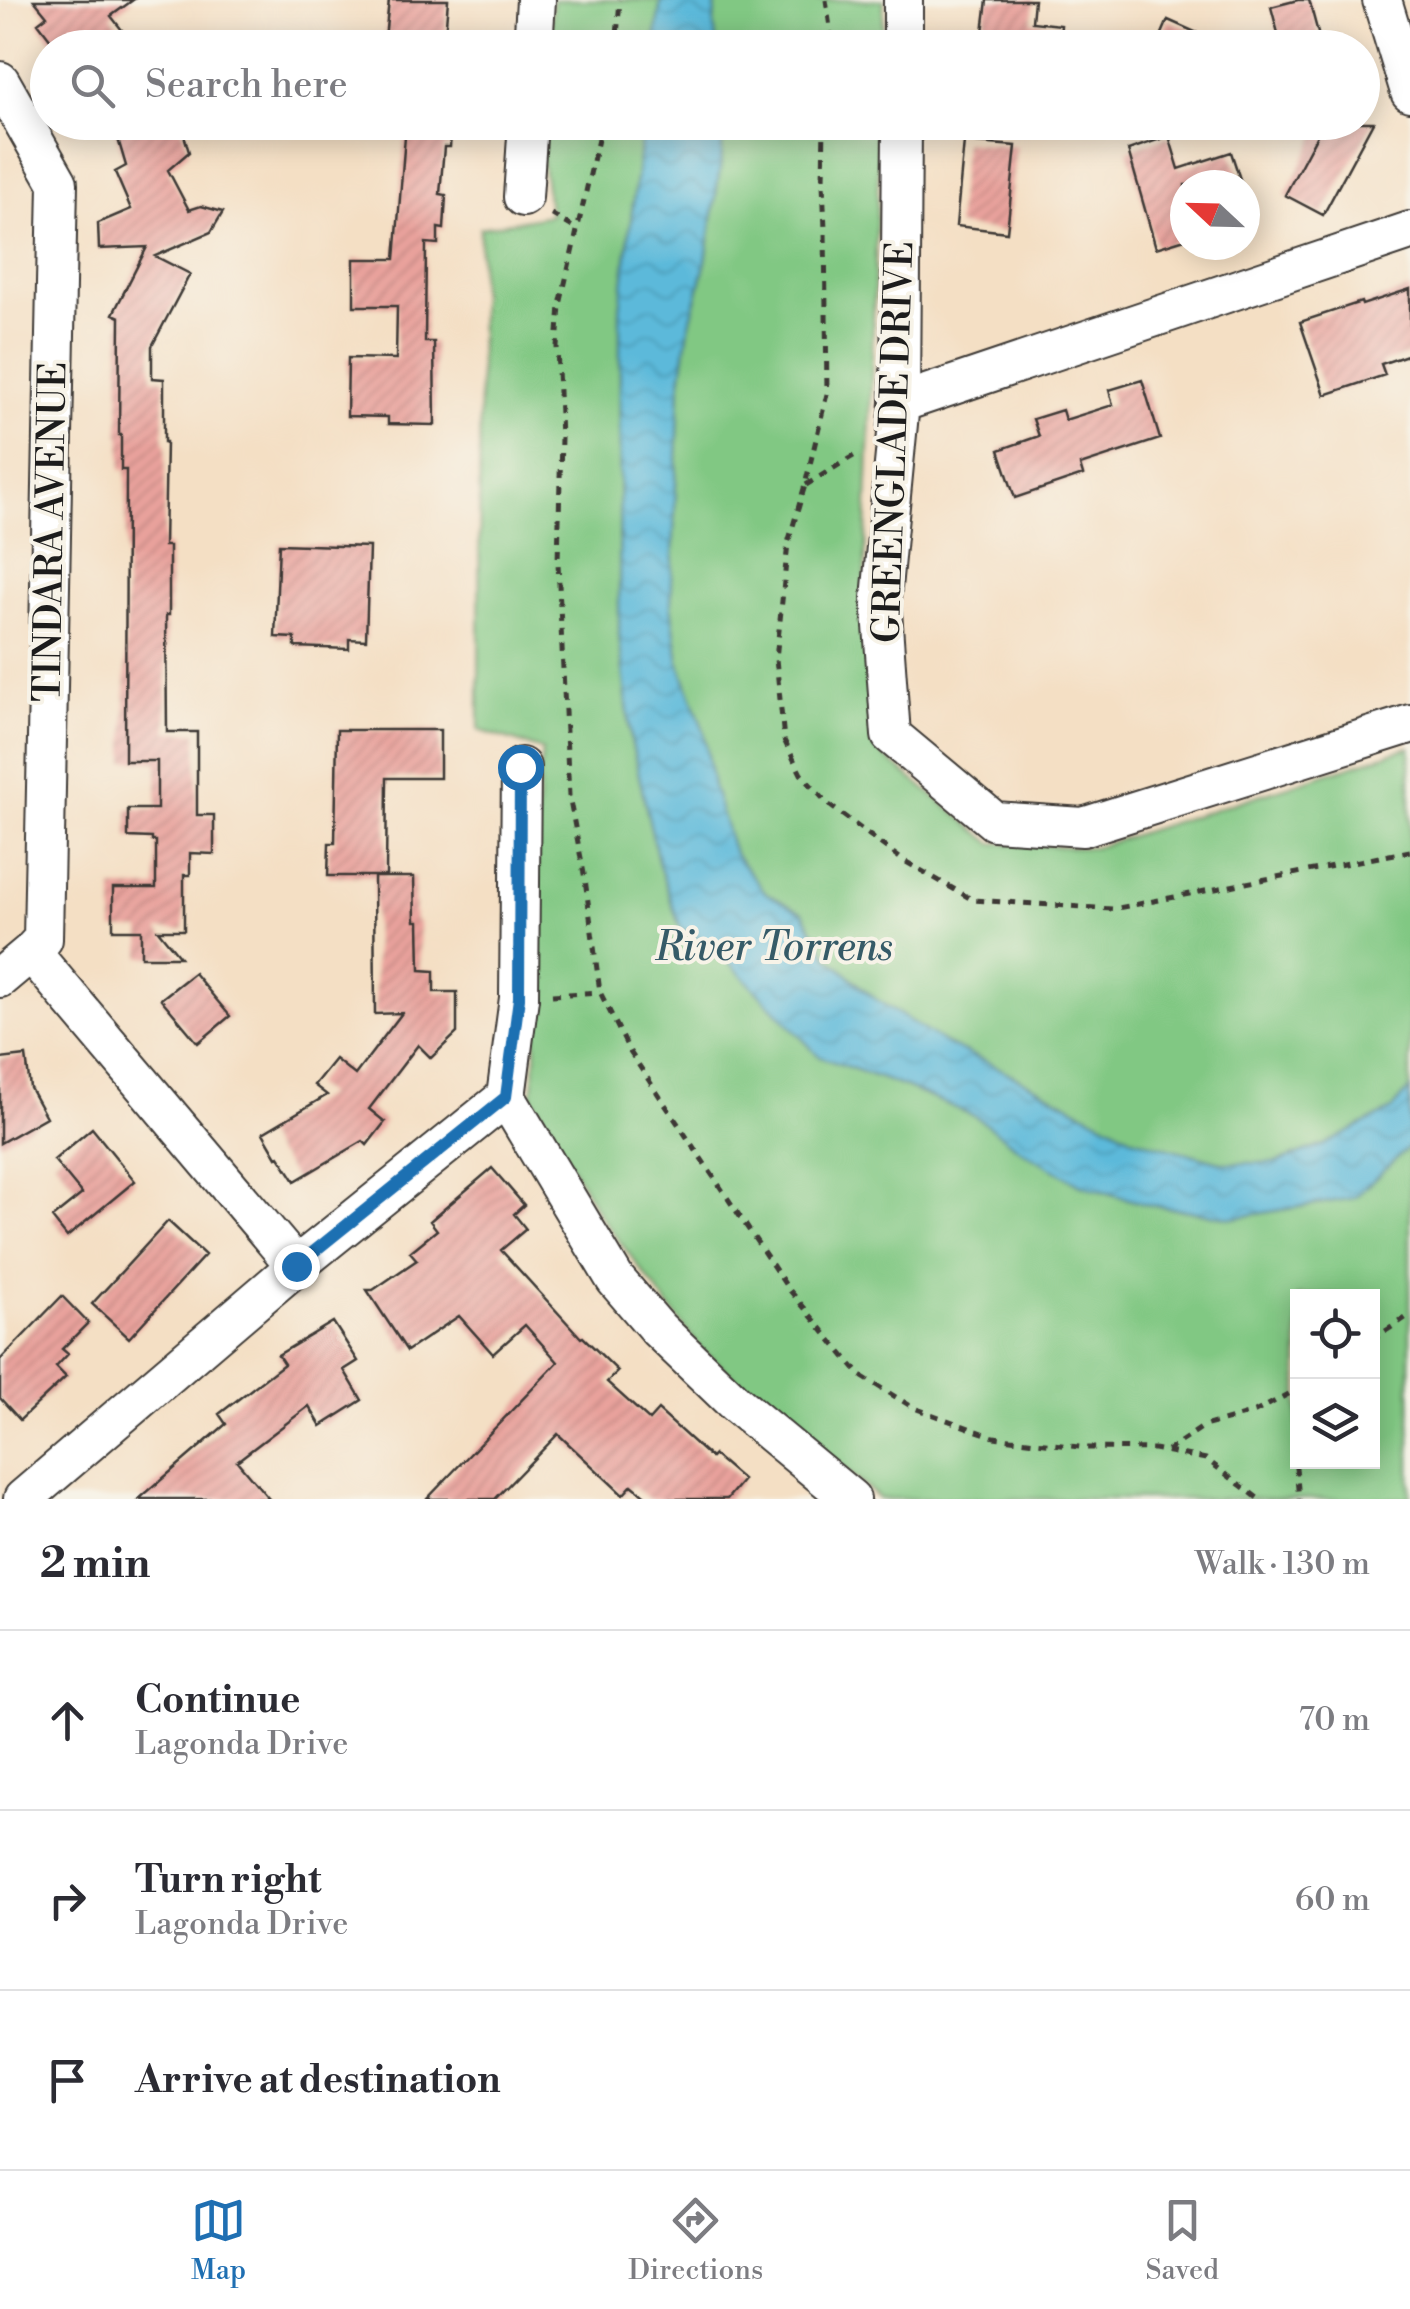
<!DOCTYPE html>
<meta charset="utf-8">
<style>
body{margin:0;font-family:"Libre Bodoni",serif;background:#f2f2f3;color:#2b2b33}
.controls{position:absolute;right:30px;bottom:30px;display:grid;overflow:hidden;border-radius:0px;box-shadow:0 5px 25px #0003}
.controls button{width:90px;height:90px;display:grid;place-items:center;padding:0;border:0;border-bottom:2px solid #e1e1e2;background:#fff;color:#2b2b33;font:50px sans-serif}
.compass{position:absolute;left:1170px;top:170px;width:90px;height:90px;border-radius:50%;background:#fff;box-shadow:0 5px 25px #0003;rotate:292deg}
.stop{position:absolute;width:30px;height:30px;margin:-22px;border:8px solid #1f6fb2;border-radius:50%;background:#fff}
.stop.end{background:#1f6fb2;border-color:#fff;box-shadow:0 2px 10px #0008}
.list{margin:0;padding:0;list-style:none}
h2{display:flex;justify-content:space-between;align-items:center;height:130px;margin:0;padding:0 40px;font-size:42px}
h2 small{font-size:32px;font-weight:400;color:#7c7c81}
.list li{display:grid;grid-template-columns:65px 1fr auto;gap:30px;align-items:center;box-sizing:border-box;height:180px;padding:0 40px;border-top:2px solid #e1e1e2}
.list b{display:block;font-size:38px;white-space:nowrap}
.list p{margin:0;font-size:32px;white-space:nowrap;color:#7c7c81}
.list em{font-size:32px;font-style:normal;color:#7c7c81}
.icon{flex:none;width:55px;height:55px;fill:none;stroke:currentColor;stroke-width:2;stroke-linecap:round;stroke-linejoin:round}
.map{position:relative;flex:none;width:1410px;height:1499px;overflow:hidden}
.search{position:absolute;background:#fff;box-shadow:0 5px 25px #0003;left:30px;right:30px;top:30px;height:110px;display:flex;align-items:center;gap:25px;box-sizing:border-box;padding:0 35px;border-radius:55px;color:#7c7c81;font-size:38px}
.sheet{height:670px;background:#fff}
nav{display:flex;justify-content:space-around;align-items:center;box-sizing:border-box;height:140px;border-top:2px solid #e1e1e2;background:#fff;font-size:28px;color:#7c7c81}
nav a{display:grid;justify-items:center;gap:5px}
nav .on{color:#1f6fb2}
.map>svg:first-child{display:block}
.park{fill:#81c883;stroke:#4e7250;stroke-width:2.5;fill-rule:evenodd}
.water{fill:url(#water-waves);stroke:#3c6a7b;stroke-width:2.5}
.building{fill:url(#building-hatch)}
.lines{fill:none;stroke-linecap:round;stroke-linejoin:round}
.minor-casing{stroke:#3c3935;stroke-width:42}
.path{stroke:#3c3935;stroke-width:5;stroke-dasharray:8 8;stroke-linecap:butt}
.minor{stroke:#fff;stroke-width:38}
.route{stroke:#1f6fb2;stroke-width:12}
.labels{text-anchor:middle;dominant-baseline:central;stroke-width:8;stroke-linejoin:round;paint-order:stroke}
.street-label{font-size:38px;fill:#1c1c1c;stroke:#f7f3e8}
.water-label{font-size:40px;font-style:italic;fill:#365b68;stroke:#f7f3e8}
</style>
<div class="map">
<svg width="1410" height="1499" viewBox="0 0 1410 1499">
<defs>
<pattern id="water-waves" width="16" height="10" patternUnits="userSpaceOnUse" patternTransform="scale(2.5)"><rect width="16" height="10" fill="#5cb9da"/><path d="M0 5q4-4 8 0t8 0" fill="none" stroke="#4f9eba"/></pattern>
<pattern id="building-hatch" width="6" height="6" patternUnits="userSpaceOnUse" patternTransform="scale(2.5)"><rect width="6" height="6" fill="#e9a29c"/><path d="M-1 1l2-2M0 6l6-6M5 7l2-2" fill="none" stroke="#c78b86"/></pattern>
</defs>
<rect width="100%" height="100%" fill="#f7f3e8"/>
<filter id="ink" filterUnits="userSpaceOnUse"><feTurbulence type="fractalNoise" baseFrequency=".01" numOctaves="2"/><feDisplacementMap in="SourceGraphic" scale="20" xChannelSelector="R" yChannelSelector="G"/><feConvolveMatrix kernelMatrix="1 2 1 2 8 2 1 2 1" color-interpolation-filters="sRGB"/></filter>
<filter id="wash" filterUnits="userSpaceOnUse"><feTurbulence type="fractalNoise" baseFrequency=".0048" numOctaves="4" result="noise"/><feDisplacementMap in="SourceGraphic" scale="40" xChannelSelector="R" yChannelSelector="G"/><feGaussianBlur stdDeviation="2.25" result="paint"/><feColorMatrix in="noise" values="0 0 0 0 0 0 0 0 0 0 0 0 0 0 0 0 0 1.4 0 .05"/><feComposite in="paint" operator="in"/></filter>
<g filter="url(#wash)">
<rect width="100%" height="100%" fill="#f4dfc4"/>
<path class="park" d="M 553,0 L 884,0 L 882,47 L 549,48 Z
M 544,123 L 880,123 L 864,596 L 874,748 L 992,843 L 1093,848 L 1410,747 L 1410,1499 L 880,1499 L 701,1349 L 598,1213 L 532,1096 L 536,1056 L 533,866 L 542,750 L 479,730 L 480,228 L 550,215 L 541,154 ZM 1298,1296 L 1372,1296 L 1372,1462 L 1298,1462 Z"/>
<path class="water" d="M 661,0 L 716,0 L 714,23 L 717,47 L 654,47 Z
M 643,123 L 722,123 L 722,155 L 706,261 L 689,327 L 680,388 L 671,606 L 679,662 L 704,731 L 713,786 L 734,853 L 766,893 L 803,913 L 829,958 L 874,998 L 944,1043 L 991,1064 L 1136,1139 L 1224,1163 L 1275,1163 L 1324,1145 L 1393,1109 L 1410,1089 L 1410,1146 L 1354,1198 L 1233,1218 L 1145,1204 L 1081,1185 L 1024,1152 L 975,1116 L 905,1087 L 820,1057 L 726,959 L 680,927 L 659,865 L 631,740 L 619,636 L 620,308 Z"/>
<g id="blocks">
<path class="building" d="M 34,0 L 133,0 L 111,16 L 136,48 L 57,48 L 38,23 L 47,16 Z
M 389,0 L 448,0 L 444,48 L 384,48 Z
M 987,0 L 1034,0 L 1032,22 L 1061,25 L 1059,48 L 981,48 Z
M 1298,0 L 1309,0 L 1322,48 L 1282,48 L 1271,7 Z
M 1168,20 L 1231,48 L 1156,48 Z
M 113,122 L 180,122 L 189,152 L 168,170 L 189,210 L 201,206 L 223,212 L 211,232 L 155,256 L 190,274 L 152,346 L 152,378 L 164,379 L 164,442 L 166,442 L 164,546 L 169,546 L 169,615 L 166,615 L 167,732 L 197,732 L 197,815 L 214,815 L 214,854 L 190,853 L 190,875 L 184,875 L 184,930 L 158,930 L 180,957 L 141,957 L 141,930 L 113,930 L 113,888 L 156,888 L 156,841 L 152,841 L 152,838 L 128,837 L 128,809 L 157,809 L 157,761 L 125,761 L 126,470 L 121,470 L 121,435 L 119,435 L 120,317 L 113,314 L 147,247 L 99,249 L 98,223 L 131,209 L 115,172 L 126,166 Z
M 411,122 L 452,122 L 450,147 L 444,147 L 440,194 L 446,195 L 444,229 L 438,228 L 438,244 L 426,243 L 425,342 L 434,342 L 435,425 L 388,424 L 388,417 L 347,416 L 348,358 L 396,359 L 397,306 L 354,306 L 354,259 L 395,259 L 406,124 Z
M 1324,122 L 1373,122 L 1323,215 L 1285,195 Z
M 1169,136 L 1179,169 L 1231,152 L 1242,185 L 1185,185 L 1185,239 L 1156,248 L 1128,150 Z
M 964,142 L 1016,146 L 1007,232 L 956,226 Z
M 1410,289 L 1410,354 L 1381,364 L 1385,375 L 1325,395 L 1300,322 L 1361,302 L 1362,305 Z
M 1142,380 L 1160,439 L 1080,465 L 1083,475 L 1015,498 L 999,450 L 1039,436 L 1033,419 L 1062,410 L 1065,420 L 1113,405 L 1109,390 Z
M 279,544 L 369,547 L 366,640 L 349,639 L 349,649 L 295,647 L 295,638 L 275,637 Z
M 337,730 L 440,730 L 440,778 L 387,778 L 386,876 L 328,876 L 329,843 L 335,843 Z
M 374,877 L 414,877 L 415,921 L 419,921 L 420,970 L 434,971 L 434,992 L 457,992 L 457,1033 L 431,1058 L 418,1045 L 369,1109 L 385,1122 L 367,1145 L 363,1141 L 295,1181 L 279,1156 L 277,1157 L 263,1133 L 327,1095 L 314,1085 L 335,1059 L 355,1075 L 402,1013 L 375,1014 Z
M 194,973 L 230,1016 L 198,1043 L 161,999 Z
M 26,1056 L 30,1088 L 46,1117 L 0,1143 L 0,1059 Z
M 92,1128 L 135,1181 L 67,1237 L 52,1218 L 82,1194 L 54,1160 Z
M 492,1168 L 524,1205 L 514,1214 L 526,1229 L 501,1250 L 581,1338 L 583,1337 L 618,1371 L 607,1382 L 649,1420 L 658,1410 L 711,1458 L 714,1455 L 743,1480 L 727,1499 L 649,1499 L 632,1485 L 623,1495 L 558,1434 L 495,1499 L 427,1499 L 558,1362 L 525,1325 L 493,1354 L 459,1316 L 407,1351 L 367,1290 L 373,1290 L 417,1260 L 410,1252 L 437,1230 L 430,1221 Z
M 168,1221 L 205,1255 L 129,1338 L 92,1304 Z
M 62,1296 L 88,1323 L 62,1349 L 68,1354 L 56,1367 L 66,1377 L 20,1420 L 0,1398 L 0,1360 Z
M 333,1322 L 358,1361 L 344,1370 L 362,1400 L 321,1426 L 309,1406 L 237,1461 L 269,1499 L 139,1499 L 226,1424 L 219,1414 L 284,1364 L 278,1355 Z"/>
</g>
</g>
<g filter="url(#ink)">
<use href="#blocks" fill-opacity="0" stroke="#3c3935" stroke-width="2.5"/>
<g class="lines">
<g class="minor-casing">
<path id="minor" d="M 1382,0 L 1410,92
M 533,48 L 536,0
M 903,48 L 903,0
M 0,81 L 58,183 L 43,939 L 31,952 L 0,978
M 902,122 L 900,403 L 881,598 L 891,735 L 994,821 L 1083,827 L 1410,724
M 523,197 L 528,122
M 900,403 L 1410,231
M 31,952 L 296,1266
M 506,1097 L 615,1279 L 658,1329 L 735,1403 L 851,1499
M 23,1499 L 296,1266 L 506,1097 L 519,998 L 521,767"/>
</g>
<path class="path" d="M 826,0 L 833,48
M 616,48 L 620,0
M 602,122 L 560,305 L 557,347 L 561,437 L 558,563 L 569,796 L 585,879 L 600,992 L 630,1052 L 787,1287 L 861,1376 L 914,1408 L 994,1437 L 1087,1448 L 1154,1449 L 1206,1459 L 1259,1499
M 824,122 L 823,183 L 825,229 L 827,394 L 805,485 L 788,543 L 776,659 L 784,740 L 801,774 L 828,804 L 901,859 L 973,900 L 1113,909 L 1410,851
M 551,214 L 576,229
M 806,485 L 860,452
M 552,995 L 600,992
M 1372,1340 L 1410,1315
M 1298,1419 L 1294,1447 L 1299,1499
M 1167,1451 L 1204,1426 L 1255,1412 L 1298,1389"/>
<use href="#minor" class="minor"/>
</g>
</g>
<g class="lines" filter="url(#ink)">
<path class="route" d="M 296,1266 L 506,1097 L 519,998 L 520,767"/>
</g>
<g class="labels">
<g class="street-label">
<text transform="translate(894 442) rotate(-88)">GREENGLADE DRIVE</text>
<text transform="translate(51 532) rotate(-89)">TINDARA AVENUE</text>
</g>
<g class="water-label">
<text x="774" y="948">River Torrens</text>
</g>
</g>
</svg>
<div class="controls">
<button><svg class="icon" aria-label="locate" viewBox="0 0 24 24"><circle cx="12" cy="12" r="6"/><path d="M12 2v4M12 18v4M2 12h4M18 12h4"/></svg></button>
<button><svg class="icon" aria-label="layers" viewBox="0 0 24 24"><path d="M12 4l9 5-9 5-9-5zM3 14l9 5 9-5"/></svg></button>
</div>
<svg class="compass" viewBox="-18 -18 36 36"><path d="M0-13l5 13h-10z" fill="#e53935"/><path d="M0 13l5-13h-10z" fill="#7c7c81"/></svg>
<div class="stop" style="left:520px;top:767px"></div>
<div class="stop end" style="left:296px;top:1266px"></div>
<div class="search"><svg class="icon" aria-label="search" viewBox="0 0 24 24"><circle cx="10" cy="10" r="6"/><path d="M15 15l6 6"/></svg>Search here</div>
</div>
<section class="sheet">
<h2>2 min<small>Walk · 130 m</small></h2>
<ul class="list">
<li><svg class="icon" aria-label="ahead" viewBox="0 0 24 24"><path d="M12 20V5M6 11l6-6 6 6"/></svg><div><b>Continue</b><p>Lagonda Drive</p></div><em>70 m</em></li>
<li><svg class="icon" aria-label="right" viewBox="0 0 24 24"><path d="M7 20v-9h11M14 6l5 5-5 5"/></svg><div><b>Turn right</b><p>Lagonda Drive</p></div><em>60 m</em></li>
<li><svg class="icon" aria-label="arrive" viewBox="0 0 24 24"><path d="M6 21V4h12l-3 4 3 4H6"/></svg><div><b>Arrive at destination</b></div></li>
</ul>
</section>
<nav>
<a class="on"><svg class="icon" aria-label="map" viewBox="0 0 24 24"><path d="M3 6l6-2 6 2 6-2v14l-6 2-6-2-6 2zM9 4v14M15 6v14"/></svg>Map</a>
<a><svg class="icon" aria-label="directions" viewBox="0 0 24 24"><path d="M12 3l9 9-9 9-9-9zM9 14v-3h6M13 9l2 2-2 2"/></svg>Directions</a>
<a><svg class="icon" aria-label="saved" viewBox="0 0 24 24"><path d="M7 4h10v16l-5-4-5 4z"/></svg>Saved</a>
</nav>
